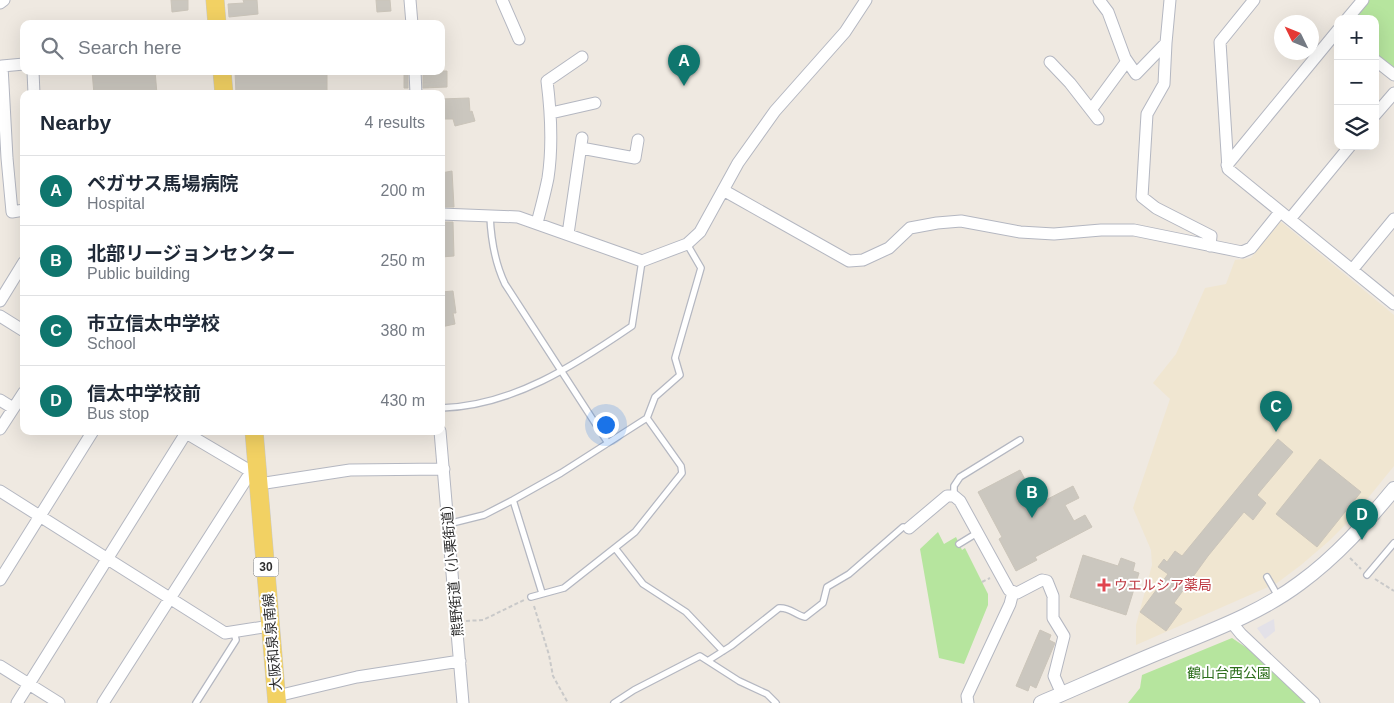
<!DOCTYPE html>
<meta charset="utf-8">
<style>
body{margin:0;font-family:Helvetica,"Noto Sans JP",sans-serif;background:#f6f6f7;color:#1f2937}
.controls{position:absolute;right:15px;top:15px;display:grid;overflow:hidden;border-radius:10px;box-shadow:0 5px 20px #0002}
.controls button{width:45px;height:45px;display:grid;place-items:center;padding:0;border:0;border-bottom:1px solid #e0e1e3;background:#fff;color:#1f2937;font:25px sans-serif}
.compass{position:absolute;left:1274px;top:15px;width:45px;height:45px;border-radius:50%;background:#fff;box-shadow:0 5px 20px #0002;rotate:313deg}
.you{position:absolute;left:605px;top:424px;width:18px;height:18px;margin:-12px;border:4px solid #fff;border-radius:50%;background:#1a73e8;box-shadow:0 0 0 8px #1a73e833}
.badge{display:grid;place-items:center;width:32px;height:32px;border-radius:50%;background:#0f766e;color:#fff;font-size:16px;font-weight:700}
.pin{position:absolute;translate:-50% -41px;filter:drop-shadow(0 1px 2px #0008)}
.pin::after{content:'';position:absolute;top:26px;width:18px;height:15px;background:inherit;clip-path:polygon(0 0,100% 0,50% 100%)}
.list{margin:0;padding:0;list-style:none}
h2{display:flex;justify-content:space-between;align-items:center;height:65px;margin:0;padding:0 20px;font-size:21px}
h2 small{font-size:16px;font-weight:400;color:#747a83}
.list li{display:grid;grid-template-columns:32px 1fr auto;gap:15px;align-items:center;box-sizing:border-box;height:70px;padding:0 20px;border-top:1px solid #e0e1e3}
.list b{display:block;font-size:19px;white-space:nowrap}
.list p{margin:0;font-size:16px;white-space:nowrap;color:#747a83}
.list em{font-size:16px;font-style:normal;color:#747a83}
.icon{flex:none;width:28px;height:28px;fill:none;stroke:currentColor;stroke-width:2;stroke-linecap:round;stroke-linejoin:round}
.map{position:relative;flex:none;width:1394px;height:703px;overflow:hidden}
.search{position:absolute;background:#fff;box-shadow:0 5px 20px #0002;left:20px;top:20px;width:425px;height:55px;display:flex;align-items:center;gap:12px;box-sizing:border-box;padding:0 18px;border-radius:10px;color:#747a83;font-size:19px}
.panel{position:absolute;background:#fff;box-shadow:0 5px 20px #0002;left:20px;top:90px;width:425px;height:345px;border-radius:10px}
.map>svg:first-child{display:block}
.industrial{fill:#e3e1e8}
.education{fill:#f0e6d1}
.green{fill:#b6e59e}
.building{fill:#cbc7bf;stroke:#cbc5ba}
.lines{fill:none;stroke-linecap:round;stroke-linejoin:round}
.service-casing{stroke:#b4b7c1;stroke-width:8}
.minor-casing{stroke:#b4b7c1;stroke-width:13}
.tertiary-casing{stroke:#b4b7c1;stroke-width:16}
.primary-casing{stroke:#c9c9c9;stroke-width:19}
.path{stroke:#c9c9c9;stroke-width:2;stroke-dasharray:4 2.5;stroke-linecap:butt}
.service{stroke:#fff;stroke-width:5.5}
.minor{stroke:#fff;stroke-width:11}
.tertiary{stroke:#fff;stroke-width:14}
.primary{stroke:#f2d163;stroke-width:18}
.health-dot{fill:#e0444e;stroke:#fff;stroke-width:2}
.labels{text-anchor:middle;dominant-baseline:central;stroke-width:4;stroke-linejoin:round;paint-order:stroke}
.shield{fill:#fff;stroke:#6d6d6d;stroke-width:1}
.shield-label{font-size:12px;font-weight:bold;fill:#2e2e2e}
.street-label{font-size:14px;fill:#2e2e2e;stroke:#fff}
.health-label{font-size:14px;fill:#be3a42;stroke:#fff;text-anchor:start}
.park-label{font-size:14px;fill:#2c6e1b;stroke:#fff}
</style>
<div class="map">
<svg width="1394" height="703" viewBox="0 0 1394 703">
<rect width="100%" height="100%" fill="#efe9e1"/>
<path class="industrial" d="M 1274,619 L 1275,631 L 1265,639 L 1257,628 Z"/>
<path class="education" d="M 1280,221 L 1394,315 L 1394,466 L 1351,519 L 1329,541 L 1301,565 L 1277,583 L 1136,645 L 1136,625 L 1152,565 L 1151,550 L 1133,508 L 1170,399 L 1153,383 L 1176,354 L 1205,288 L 1226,284 L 1235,260 L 1251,258 Z"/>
<path class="green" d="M 1368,0 L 1394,0 L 1394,71 L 1375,55 L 1375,19 L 1353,19 Z
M 938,532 L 944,544 L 956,537 L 962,550 L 965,548 L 988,594 L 988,605 L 964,664 L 939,658 L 920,549 Z
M 1232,638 L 1247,648 L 1306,703 L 1128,703 L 1140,688 L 1142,675 Z"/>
<path class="building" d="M 171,0 L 188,0 L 188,10 L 172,12 Z
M 243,0 L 257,0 L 258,14 L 229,17 L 228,4 L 244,3 Z
M 376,0 L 390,0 L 391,11 L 377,12 Z
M 92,71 L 155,71 L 157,94 L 94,94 Z
M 235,71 L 327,71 L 327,94 L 236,94 Z
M 404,71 L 408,71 L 408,88 L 404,88 Z
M 423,71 L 447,71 L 447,87 L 423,88 Z
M 469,98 L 470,112 L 472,111 L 475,121 L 455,126 L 453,119 L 441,119 L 441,99 Z
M 452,171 L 454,207 L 441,207 L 441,173 Z
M 441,222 L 453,222 L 454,256 L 441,257 Z
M 453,291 L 456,313 L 453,313 L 455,324 L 441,327 L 441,292 Z
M 1278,439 L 1293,452 L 1257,495 L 1266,503 L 1253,520 L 1244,512 L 1208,556 L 1174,603 L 1182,609 L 1166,631 L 1140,612 L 1168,574 L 1158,567 L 1164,559 L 1167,562 L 1175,551 L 1182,556 Z
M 1320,459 L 1361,492 L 1317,547 L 1276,514 Z
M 1020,470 L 1038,504 L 1073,486 L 1079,498 L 1065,505 L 1074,521 L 1085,515 L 1092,527 L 1035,557 L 1037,560 L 1016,571 L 999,539 L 1002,537 L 978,492 Z
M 1083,555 L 1118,566 L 1121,558 L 1135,563 L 1133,571 L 1139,573 L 1126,615 L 1070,597 Z
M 1040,630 L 1051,635 L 1049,640 L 1055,643 L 1036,688 L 1030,685 L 1028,691 L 1016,686 Z"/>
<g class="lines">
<g class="service-casing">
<path id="service" d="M 490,216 C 491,239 495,263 505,284 L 608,443
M 441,408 C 513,406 575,365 632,326 L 642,261
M 954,496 L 954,486 L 960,477 L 1020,440
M 513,500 L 542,593
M 448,524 L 484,515 L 513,500 L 561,473 L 647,418
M 959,544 L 977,533
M 615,548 L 643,584 L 686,612 L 723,651
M 1367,575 L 1394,543
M 1267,577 L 1279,598
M 531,597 L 564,588 L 635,532 L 682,473 L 681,466 L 647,418 L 655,397 L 680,375 L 675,358 L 701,268 L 687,244
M 709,660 L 731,646 L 779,608 C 790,607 795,615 805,617 L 823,603 L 827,587 L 849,574 L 903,527 L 909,528
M 196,703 L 236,640 L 234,632
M 614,703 L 634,690 L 700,656 L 739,681 L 767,694 L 776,703"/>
</g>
<g class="minor-casing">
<path id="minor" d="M 410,0 L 412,24
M 502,0 L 519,39
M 1099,0 L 1108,12 L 1125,58 L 1136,74 L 1166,43 L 1170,0
M 1254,0 L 1220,42 L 1228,169 L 1394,304
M 0,3 L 4,0
M 1347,19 L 1363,0
M 1166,43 L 1164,84 L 1147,114 L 1142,197 L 1156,208 L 1211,236 L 1210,246
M 1375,60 L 1394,75
M 1050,62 L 1070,83 L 1098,119
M 24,64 L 2,66 L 7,158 L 12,212 L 24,210
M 33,71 L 34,94
M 415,71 L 416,94
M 1091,110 L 1127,61
M 551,113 L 595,103
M 1375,115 L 1394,93
M 581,148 L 635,158 L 638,140
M 1227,165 L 1338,30
M 723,190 L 849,261 L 863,260 L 889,248 L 910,228 L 937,223 L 961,221 L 1020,232 L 1054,234 L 1101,230 L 1134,230 L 1242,252 L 1251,248 L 1280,212
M 441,214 L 518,217 L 642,261 L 687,244 L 700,232 L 738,163 L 775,111 L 845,32 L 866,0
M 1290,219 L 1350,146
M 537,223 C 541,208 545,193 548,178 C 553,145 551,113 547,81 L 582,57
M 568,234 L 582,138
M 1352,270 L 1394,219
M 0,301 L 24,262
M 0,316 L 24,331
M 0,400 L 13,408
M 0,429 L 24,392
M 440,431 L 463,703
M 259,484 L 350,470 L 444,469
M 0,491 L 225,633 L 270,626
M 909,528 L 947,496 L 954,496 L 960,501 L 1009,590 L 1017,593 L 1042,580 L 1047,581 L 1053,596 L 1053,618 L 1064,636 L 1054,676 L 1062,694
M 0,580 L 93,431
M 1232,623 L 1241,634 L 1314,703
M 0,666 L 59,703
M 277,696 L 357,677 L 460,661
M 17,703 L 186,433 L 257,475
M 103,703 L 247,478 L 257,475
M 968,703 L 967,696 L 1010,604 L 1013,592"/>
</g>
<g class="tertiary-casing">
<path id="tertiary" d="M 1041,703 C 1083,685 1125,666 1167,649 C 1213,630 1260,613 1300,583 C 1337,556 1365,524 1394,489"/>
</g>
<g class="primary-casing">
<path id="primary" d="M 215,0 L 217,24
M 222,71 L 224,94
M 254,431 L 277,703"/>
</g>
<path class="path" d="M 1350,558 L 1361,569
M 1375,579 L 1394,591
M 982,582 L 990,578
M 534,606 L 549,655 L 553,676 L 568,703
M 466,621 L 483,620 L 524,600"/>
<use href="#service" class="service"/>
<use href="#minor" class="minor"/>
<use href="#tertiary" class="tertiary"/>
<use href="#primary" class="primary"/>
</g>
<path class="health-dot" d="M1101.5 577.5h5v5h5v5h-5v5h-5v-5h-5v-5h5z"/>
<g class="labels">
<rect class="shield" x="253.5" y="557.5" width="25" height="19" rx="4"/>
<g class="shield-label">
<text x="266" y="567">30</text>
</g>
<g class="street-label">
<text transform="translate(452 567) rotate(-95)">熊野街道（小栗街道）</text>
<text transform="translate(272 642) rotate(-95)">大阪和泉泉南線</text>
</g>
<g class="health-label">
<text x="1114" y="585">ウエルシア薬局</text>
</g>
<g class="park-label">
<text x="1229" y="673">鶴山台西公園</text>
</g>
</g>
</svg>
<div class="controls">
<button>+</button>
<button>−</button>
<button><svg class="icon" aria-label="layers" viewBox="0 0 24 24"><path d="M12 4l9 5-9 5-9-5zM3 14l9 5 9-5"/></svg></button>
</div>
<svg class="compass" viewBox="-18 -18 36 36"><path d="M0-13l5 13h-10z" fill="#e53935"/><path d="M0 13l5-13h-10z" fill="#747a83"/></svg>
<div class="you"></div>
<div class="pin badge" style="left:684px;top:86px">A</div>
<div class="pin badge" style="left:1032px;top:518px">B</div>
<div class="pin badge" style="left:1276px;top:432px">C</div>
<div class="pin badge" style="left:1362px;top:540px">D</div>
<div class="search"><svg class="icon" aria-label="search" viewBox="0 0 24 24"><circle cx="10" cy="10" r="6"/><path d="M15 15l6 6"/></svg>Search here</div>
<section class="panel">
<h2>Nearby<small>4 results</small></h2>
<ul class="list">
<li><span class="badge">A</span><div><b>ペガサス馬場病院</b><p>Hospital</p></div><em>200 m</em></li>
<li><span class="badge">B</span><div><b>北部リージョンセンター</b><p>Public building</p></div><em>250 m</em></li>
<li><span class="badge">C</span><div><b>市立信太中学校</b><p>School</p></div><em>380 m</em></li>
<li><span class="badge">D</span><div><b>信太中学校前</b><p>Bus stop</p></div><em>430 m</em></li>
</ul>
</section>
</div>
